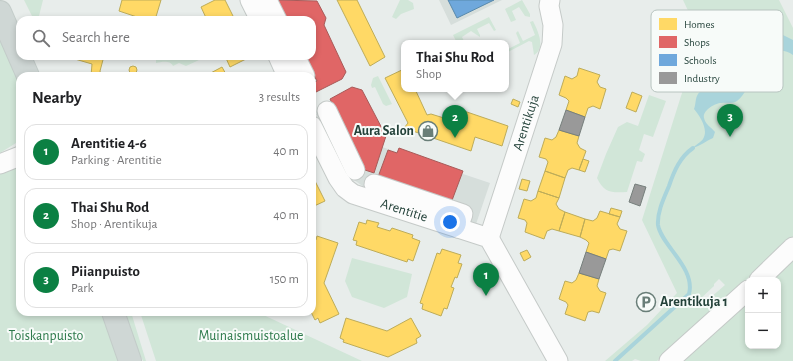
<!DOCTYPE html>
<meta charset="utf-8">
<style>
body{margin:0;font-family:"Alegreya Sans",sans-serif;background:#f6f6f6;color:#202124}
.controls{position:absolute;right:12px;bottom:12px;display:grid;overflow:hidden;border-radius:8px;box-shadow:0 2px 6px #0003}
.controls button{width:36px;height:36px;display:grid;place-items:center;padding:0;border:0;border-bottom:1px solid #e0e0e0;background:#fff;color:#202124;font:20px sans-serif}
.you{position:absolute;left:450px;top:222px;width:14px;height:14px;margin:-10px;border:3px solid #fff;border-radius:50%;background:#1a73e8;box-shadow:0 0 0 6px #1a73e833}
.badge{display:grid;place-items:center;width:26px;height:26px;border-radius:50%;background:#0b8043;color:#fff;font-size:13px;font-weight:700}
.pin{position:absolute;translate:-50% -33px;filter:drop-shadow(0 1px 2px #0008)}
.pin::after{content:'';position:absolute;top:21px;width:14px;height:12px;background:inherit;clip-path:polygon(0 0,100% 0,50% 100%)}
.popup{position:absolute;left:401px;top:40px;width:108px;height:52px;box-sizing:border-box;display:grid;place-content:center;border-radius:8px;background:#fff;filter:drop-shadow(0 1px 3px #0005);font-size:13px;white-space:nowrap;color:#757577}
.popup b{font-size:15px;color:#202124}
.popup::after{content:'';position:absolute;left:50%;top:100%;margin-left:-8px;border:8px solid transparent;border-top-color:#fff}
.list{margin:0;padding:0;list-style:none}
h2{display:flex;justify-content:space-between;align-items:center;height:52px;margin:0;padding:0 16px;font-size:17px}
h2 small{font-size:13px;font-weight:400;color:#757577}
.list li{display:grid;grid-template-columns:26px 1fr auto;gap:12px;align-items:center;box-sizing:border-box;height:56px;margin:0 8px 8px;padding:0 8px;border:1px solid #e0e0e0;border-radius:12px}
.list b{display:block;font-size:15px;white-space:nowrap}
.list p{margin:0;font-size:13px;white-space:nowrap;color:#757577}
.list em{font-size:13px;font-style:normal;color:#757577}
.icon{flex:none;width:22px;height:22px;fill:none;stroke:currentColor;stroke-width:2;stroke-linecap:round;stroke-linejoin:round}
.map{position:relative;flex:none;width:793px;height:361px;overflow:hidden}
.search{position:absolute;background:#fff;box-shadow:0 2px 6px #0003;left:16px;top:16px;width:300px;height:44px;display:flex;align-items:center;gap:10px;box-sizing:border-box;padding:0 14px;border-radius:12px;color:#757577;font-size:15px}
.panel{position:absolute;background:#fff;box-shadow:0 2px 6px #0003;left:16px;top:72px;width:300px;height:244px;border-radius:12px}
.map>svg:first-child{display:block}
.built{fill:#d6dedb}
.green{fill:#d1e6d8;fill-rule:evenodd}
.water{fill:#a9d4db}
.homes{fill:#ffd966;stroke:#bdac59}
.shops{fill:#e06666;stroke:#a85b59}
.schools{fill:#6fa8dc;stroke:#5889ab}
.industry{fill:#999;stroke:#767f7c}
.lines{fill:none;stroke-linecap:round;stroke-linejoin:round}
.stream{stroke:#a9d4db;stroke-width:4}
.minor-casing{stroke:#c5cac8;stroke-width:21}
.major-casing{stroke:#c3ccc9;stroke-width:24}
.minor{stroke:#fcfcfc;stroke-width:19}
.major{stroke:#cfd7d5;stroke-width:22}
.labels{text-anchor:middle;dominant-baseline:central;stroke-width:4;stroke-linejoin:round;paint-order:stroke}
.street-label{font-size:14px;fill:#24423a;stroke:#f7fbf9}
.poi-label{font-size:14px;font-weight:bold;fill:#24423a;stroke:#f7fbf9;text-anchor:end}
.park-label{font-size:14px;fill:#2d7a4b;stroke:#f7fbf9}
.key{fill:#f7fbf9;stroke:#b8c4c0;stroke-width:1}
.key-label{font-size:11px;fill:#24423a}
</style>
<div class="map">
<svg width="793" height="361" viewBox="0 0 793 361">
<rect width="100%" height="100%" fill="#e8edeb"/>
<path class="built" d="M 439,0 L 502,0 L 451,25 Z
M 356,94 L 382,147 L 490,183 L 475,227 L 368,190 L 350,177 L 341,164 L 316,114 Z"/>
<path class="green" d="M 24,0 L 43,0 L 38,20 L 34,20 Z
M 400,0 L 408,0 L 413,3 L 414,9 L 401,14 L 396,19 L 392,17 Z
M 522,0 L 530,14 L 530,17 L 525,16 L 519,7 L 512,11 L 516,20 L 511,22 L 505,9 Z
M 683,0 L 779,0 L 793,28 L 793,237 L 657,361 L 641,361 L 635,359 L 632,361 L 605,361 L 647,325 L 677,293 L 642,220 L 681,96 L 701,38 ZM 719,279 L 725,285 L 702,305 L 698,301 L 714,286 L 714,284 Z
M 489,17 L 496,30 L 494,31 L 489,23 L 477,29 L 480,35 L 480,37 L 471,31 L 462,37 L 465,43 L 457,43 L 453,35 Z
M 533,21 C 538,31 546,48 534,55 L 532,42 L 529,41 L 506,53 L 506,45 L 508,49 L 520,43 L 516,33 L 518,31 L 523,41 L 535,35 L 530,22 Z
M 0,36 L 20,83 L 20,139 L 16,143 L 0,153 Z
M 156,56 L 206,56 L 197,61 L 186,66 L 179,63 L 173,66 C 170,60 162,62 156,63 Z
M 378,76 L 392,104 L 386,106 L 383,104 L 375,87 L 372,88 L 371,85 L 373,78 Z
M 649,95 L 666,101 L 653,137 L 644,134 L 639,150 L 645,154 L 642,162 L 637,161 L 627,192 C 612,193 604,193 597,178 L 606,154 L 618,127 L 627,122 L 638,126 Z
M 20,167 L 20,312 L 106,312 L 121,361 L 0,361 L 0,174 Z
M 352,258 L 412,274 L 407,297 L 384,308 L 352,297 L 345,281 Z
M 793,258 L 793,361 L 684,361 L 748,301 L 748,346 L 778,346 L 778,280 L 770,280 Z
M 123,312 L 131,312 L 146,361 L 143,361 L 133,342 Z
M 140,312 L 257,312 L 362,361 L 156,361 Z"/>
<path class="water" d="M 775,34 L 783,35 L 793,40 L 793,55 C 778,44 765,57 753,65 C 753,68 754,72 754,75 C 753,80 742,98 737,101 C 732,104 727,102 721,103 C 715,103 702,111 704,118 C 705,124 711,127 715,132 L 713,138 C 706,141 700,146 693,148 C 695,145 701,142 703,139 C 709,130 700,116 694,109 C 696,105 695,98 698,94 C 703,87 719,89 719,77 C 719,70 711,64 712,57 C 713,54 716,51 717,49 C 719,44 719,41 723,38 C 735,37 745,42 747,54 Z"/>
<path class="homes" d="M 122,0 L 161,0 L 155,20 L 146,20 L 119,11 Z
M 215,0 L 225,0 L 235,20 L 207,20 L 201,7 Z
M 337,0 L 357,0 L 385,57 L 370,66 Z
M 68,56 L 104,56 L 100,71 L 101,76 L 91,76 L 92,64 L 68,57 Z
M 225,56 L 252,56 L 230,67 Z
M129 70a4 4 0 1 1 8 0a4 4 0 1 1-8 0Z
M 222,67 L 227,76 L 205,76 Z
M 579,68 L 600,75 L 597,82 L 600,87 L 606,89 L 600,109 L 593,106 L 588,108 L 585,117 L 566,110 L 569,101 L 566,98 L 559,95 L 565,76 L 572,79 L 577,76 Z
M 404,69 L 404,89 L 415,89 L 427,115 L 431,114 L 460,123 L 464,111 L 508,126 L 502,146 L 475,137 L 471,151 L 404,128 L 408,123 L 385,78 Z
M 632,92 L 642,96 L 636,112 L 626,108 Z
M 513,99 L 520,102 L 518,107 L 511,104 Z
M 559,130 L 579,136 L 577,143 L 580,148 L 586,151 L 579,170 L 572,168 L 568,170 L 565,178 L 545,171 L 548,162 L 546,159 L 539,157 L 545,138 L 552,140 L 556,137 Z
M 583,159 L 589,161 L 585,172 L 579,170 Z
M 545,171 L 565,178 L 559,198 L 538,191 Z
M 312,175 L 325,201 L 312,207 Z
M 522,179 L 530,181 L 527,191 L 519,189 Z
M 538,191 L 559,198 L 556,204 L 559,209 L 565,212 L 559,231 L 552,229 L 547,231 L 544,239 L 525,232 L 527,223 L 525,220 L 518,218 L 524,199 L 531,201 L 536,198 Z
M 611,208 L 622,211 L 620,217 L 609,214 Z
M 600,211 L 620,217 L 617,224 L 620,229 L 627,231 L 620,251 L 613,249 L 609,250 L 606,259 L 586,252 L 589,243 L 586,240 L 580,237 L 585,219 L 593,221 L 597,218 Z
M 565,212 L 585,219 L 580,237 L 559,231 Z
M 367,220 L 379,223 L 377,227 L 390,231 L 392,228 L 413,235 L 412,238 L 420,241 L 413,261 L 408,259 L 407,262 L 356,245 L 357,241 L 353,240 L 359,222 L 366,224 Z
M 317,236 L 338,243 L 324,283 L 339,314 L 320,323 L 318,318 L 315,320 L 311,312 L 312,312 L 312,242 L 313,239 L 316,240 Z
M 442,249 L 461,255 L 458,263 L 462,264 L 457,278 L 455,277 L 451,287 L 454,288 L 447,309 L 444,308 L 441,316 L 422,309 L 423,304 L 420,303 L 437,253 L 440,254 Z
M 527,250 L 531,257 L 524,261 L 520,253 Z
M 579,273 L 599,279 L 597,286 L 600,291 L 606,293 L 599,313 L 592,311 L 588,312 L 585,321 L 565,314 L 568,305 L 566,302 L 559,299 L 565,281 L 572,283 L 576,280 Z
M 346,318 L 387,331 L 411,318 L 421,336 L 416,339 L 417,343 L 388,357 L 343,342 L 344,340 L 340,338 Z"/>
<path class="shops" d="M 277,0 L 317,1 L 326,18 L 324,25 L 346,72 L 342,79 L 312,94 L 312,84 L 317,81 L 304,56 L 312,56 L 312,20 L 286,20 Z
M 352,87 L 362,90 L 386,136 L 374,173 L 365,170 L 330,99 Z
M 399,148 L 463,171 L 451,203 L 378,177 L 388,150 L 397,153 Z"/>
<path class="schools" d="M 448,0 L 494,0 L 457,18 Z"/>
<path class="industry" d="M 566,110 L 585,117 L 579,136 L 559,130 Z
M 635,184 L 646,187 L 640,206 L 629,202 Z
M 586,252 L 606,259 L 599,279 L 579,273 Z"/>
<g class="lines">
<path class="stream" d="M 615,361 L 689,294 C 696,268 661,245 658,225 C 657,212 664,198 669,186 C 674,171 680,157 693,148"/>
<g class="minor-casing">
<g id="minor">
<path d="M 250,0 L 260,20"/>
<path d="M 267,0 L 277,20"/>
<path d="M 278,56 L 287,76"/>
<path d="M 295,56 L 305,76"/>
<path d="M 327,111 L 355,170"/>
<path id="s1" d="M 312,126 L 338,178 L 345,188 L 353,194 L 489,238 L 558,361"/>
<path d="M 0,164 L 20,156"/>
<path d="M 374,184 L 463,214 L 458,228"/>
<path id="s2" d="M 489,238 L 552,44 L 553,25 L 549,6 L 550,0"/>
<path d="M 759,280 L 793,247"/>
<path d="M 669,361 L 748,290"/>
</g>
</g>
<g class="major-casing">
<path id="major" d="M 0,12 L 28,76
M 113,312 L 130,361"/>
</g>
<use href="#minor" class="minor"/>
<use href="#major" class="major"/>
</g>
<defs>
<g id="shop-ring" transform="scale(1)"><circle r="9.5" fill="#f7fbf9" stroke="#697e78" stroke-width="1.5"/><path d="M-5-2.5h2.3a2.7 3.5 0 0 1 5.4 0H5L5.5 6h-11ZM-1.5-2.5h3a1.5 2.3 0 0 0-3 0Z" fill="#697e78"/></g>
<g id="parking-ring" transform="scale(1)"><circle r="9.5" fill="#f7fbf9" stroke="#697e78" stroke-width="1.5"/><path d="M-3.5-5.5H1a3.5 3.5 0 0 1 0 7H-1V5.5H-3.5ZM-1-3.4V-.6H.8a1.4 1.4 0 0 0 0-2.8Z" fill="#697e78"/></g>
</defs>
<g fill-rule="evenodd">
<use href="#shop-ring" x="428" y="131"/>
<use href="#parking-ring" x="646" y="302"/>
</g>
<g class="labels">
<g class="street-label">
<text stroke="none"><textPath href="#s2" startOffset="121">Arentikuja</textPath></text>
<text stroke="none"><textPath href="#s1" startOffset="134">Arentitie</textPath></text>
</g>
<g class="poi-label">
<text x="414" y="131">Aura Salon</text>
<text x="660" y="302" text-anchor="start">Arentikuja 1</text>
</g>
<g class="park-label">
<text x="46" y="336">Toiskanpuisto</text>
<text x="251" y="336">Muinaismuistoalue</text>
</g>
</g>
<rect x="651" y="10" width="132" height="82" rx="6" class="key"/>
<rect x="659" y="18" width="18" height="12" fill="#ffd966"/>
<rect x="659" y="36" width="18" height="12" fill="#e06666"/>
<rect x="659" y="54" width="18" height="12" fill="#6fa8dc"/>
<rect x="659" y="72" width="18" height="12" fill="#999"/>
<g class="key-label">
<text x="684" y="28">Homes</text>
<text x="684" y="46">Shops</text>
<text x="684" y="64">Schools</text>
<text x="684" y="82">Industry</text>
</g>
</svg>
<div class="controls">
<button>+</button>
<button>−</button>
</div>
<div class="you"></div>
<div class="pin badge" style="left:486px;top:296px">1</div>
<div class="pin badge" style="left:455px;top:138px">2</div>
<div class="popup"><b>Thai Shu Rod</b>Shop</div>
<div class="pin badge" style="left:730px;top:137px">3</div>
<div class="search"><svg class="icon" aria-label="search" viewBox="0 0 24 24"><circle cx="10" cy="10" r="6"/><path d="M15 15l6 6"/></svg>Search here</div>
<section class="panel">
<h2>Nearby<small>3 results</small></h2>
<ul class="list">
<li><span class="badge">1</span><div><b>Arentitie 4-6</b><p>Parking · Arentitie</p></div><em>40 m</em></li>
<li><span class="badge">2</span><div><b>Thai Shu Rod</b><p>Shop · Arentikuja</p></div><em>40 m</em></li>
<li><span class="badge">3</span><div><b>Piianpuisto</b><p>Park</p></div><em>150 m</em></li>
</ul>
</section>
</div>
